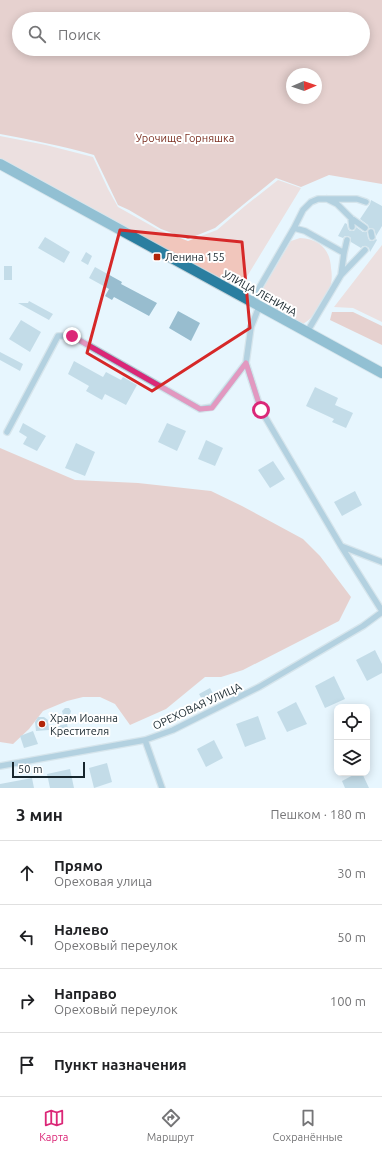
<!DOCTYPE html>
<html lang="ru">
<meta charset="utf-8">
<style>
body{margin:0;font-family:Ubuntu,sans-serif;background:#f6f6f6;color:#202124}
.controls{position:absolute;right:12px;bottom:12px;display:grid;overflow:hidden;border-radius:8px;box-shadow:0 2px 10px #0003}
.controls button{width:36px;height:36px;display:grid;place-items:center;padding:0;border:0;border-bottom:1px solid #e0e0e0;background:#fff;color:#202124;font:20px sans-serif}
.compass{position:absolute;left:286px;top:68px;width:36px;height:36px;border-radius:50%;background:#fff;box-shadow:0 2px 10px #0003;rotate:88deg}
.scale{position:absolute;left:12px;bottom:10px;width:73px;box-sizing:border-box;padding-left:4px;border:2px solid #17262d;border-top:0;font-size:11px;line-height:14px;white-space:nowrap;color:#17262d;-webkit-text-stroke:3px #fff;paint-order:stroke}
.stop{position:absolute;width:12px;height:12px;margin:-9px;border:3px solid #db2777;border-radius:50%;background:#fff}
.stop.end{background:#db2777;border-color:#fff;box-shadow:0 1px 4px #0008}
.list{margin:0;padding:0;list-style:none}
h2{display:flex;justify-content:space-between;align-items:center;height:52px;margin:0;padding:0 16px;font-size:17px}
h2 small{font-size:13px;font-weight:400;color:#757577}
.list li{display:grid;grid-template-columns:26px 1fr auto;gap:12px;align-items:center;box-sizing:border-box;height:64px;padding:0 16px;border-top:1px solid #e0e0e0}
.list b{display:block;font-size:15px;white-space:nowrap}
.list p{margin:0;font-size:13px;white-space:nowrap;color:#757577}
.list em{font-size:13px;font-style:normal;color:#757577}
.icon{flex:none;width:22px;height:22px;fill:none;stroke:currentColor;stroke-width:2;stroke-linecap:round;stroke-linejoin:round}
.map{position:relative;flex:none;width:382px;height:788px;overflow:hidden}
.search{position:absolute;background:#fff;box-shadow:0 2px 10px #0003;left:12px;right:12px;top:12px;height:44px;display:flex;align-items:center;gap:10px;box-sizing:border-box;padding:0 14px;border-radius:22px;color:#757577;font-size:15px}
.sheet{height:308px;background:#fff}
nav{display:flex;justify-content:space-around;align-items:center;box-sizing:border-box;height:56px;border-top:1px solid #e0e0e0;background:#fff;font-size:11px;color:#757577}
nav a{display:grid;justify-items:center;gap:2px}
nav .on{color:#db2777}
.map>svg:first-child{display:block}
.green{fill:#f1c6bc}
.forest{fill:#e5a597;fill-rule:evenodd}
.building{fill:#98bdcf}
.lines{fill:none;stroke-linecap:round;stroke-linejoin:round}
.service-casing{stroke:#c2d1d8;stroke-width:8}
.secondary-casing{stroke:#c2d1d8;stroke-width:12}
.service{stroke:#74a5bd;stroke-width:5.5}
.secondary{stroke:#2a7ea0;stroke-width:10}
.route{stroke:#db2777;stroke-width:5}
.marked{fill:none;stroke:#d62828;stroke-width:3;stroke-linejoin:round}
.poi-dot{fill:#b22508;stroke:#fff;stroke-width:1.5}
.labels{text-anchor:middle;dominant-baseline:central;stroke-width:4;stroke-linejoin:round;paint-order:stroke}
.park-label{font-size:11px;fill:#7c3022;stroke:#fff}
.poi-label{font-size:11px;fill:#17262d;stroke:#fff;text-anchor:start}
.street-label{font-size:11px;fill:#17262d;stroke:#fff}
</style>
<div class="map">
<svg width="382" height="788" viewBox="0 0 382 788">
<rect width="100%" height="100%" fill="#e7f6fe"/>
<path class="green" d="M 0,136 L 46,145 L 93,157 L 108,189 L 118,207 L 159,230 L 188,241 L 217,230 L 245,206 L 278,180 L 301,188 L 243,283 L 232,284 L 0,159 Z
M 300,238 C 319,239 330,249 331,268 C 332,274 332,279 331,284 C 329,290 324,297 320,303 C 315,312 313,318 303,324 L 298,322 L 266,304 L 261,298 L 262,290 L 291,241 Z
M 382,245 L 382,322 L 353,308 L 334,307 Z"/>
<path class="forest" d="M 0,0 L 382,0 L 382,184 L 329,175 L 301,187 L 276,178 L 244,204 L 215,228 L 188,239 L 161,229 L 129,210 L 118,205 L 94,155 C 63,146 32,140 0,134 ZM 19,19 L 363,19 L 363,49 L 19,49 ZM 292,74 L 316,74 L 316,98 L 292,98 Z
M 332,312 L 353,312 L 382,326 L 382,345 L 330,320 Z
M 0,448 L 75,480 L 138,483 L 211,491 L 242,506 L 303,539 L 320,556 L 351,597 L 339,621 L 243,670 L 221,677 L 205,677 L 166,709 L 130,725 L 115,704 L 100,697 L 83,697 L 67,701 L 43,711 L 29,729 L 13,744 L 0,742 Z"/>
<path class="building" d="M 371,200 L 382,206 L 382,226 L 376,236 L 374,229 L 369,228 L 368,225 L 360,219 L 370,204 Z
M 345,223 L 347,224 L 348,229 L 350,231 L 354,231 L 356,227 L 363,232 L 367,232 L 368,238 L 370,241 L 373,241 L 376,239 L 377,240 L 370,252 L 369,248 L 366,246 L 363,246 L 361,248 L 351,242 L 351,238 L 348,236 L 345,236 L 343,238 L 338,236 Z
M 45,237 L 70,252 L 64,263 L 38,248 Z
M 86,252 L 92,256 L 88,265 L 81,261 Z
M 4,266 L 12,266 L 12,280 L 4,280 Z
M 95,267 L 122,282 L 121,284 L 157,303 L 149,316 L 114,297 L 112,300 L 105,296 L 109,289 L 89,278 Z
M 29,301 L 53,314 L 49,320 L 18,303 L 28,303 Z
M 178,311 L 200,323 L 191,341 L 169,328 Z
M 21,320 L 41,332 L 30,352 L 9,339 Z
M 0,352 L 23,364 L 20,371 L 0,360 Z
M 74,361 L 103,377 L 106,372 L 121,380 L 123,377 L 137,385 L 126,405 L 105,394 L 102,400 L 86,391 L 89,386 L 68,374 Z
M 315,387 L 338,398 L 335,405 L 353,413 L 346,428 L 332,422 L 334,419 L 306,406 Z
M 23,423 L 46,436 L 37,451 L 23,444 L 27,437 L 19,432 Z
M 167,423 L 186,431 L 177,451 L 158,442 Z
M 206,440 L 223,448 L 215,466 L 198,459 Z
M 76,443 L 95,452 L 85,476 L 65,468 Z
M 273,461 L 285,479 L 270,488 L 258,470 Z
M 355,491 L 362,505 L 342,516 L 334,502 Z
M 375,650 L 382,664 L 382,673 L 367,681 L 356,660 Z
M 334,676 L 345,699 L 325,708 L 315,686 Z
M 210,688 L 215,697 L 204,703 L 199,694 Z
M 296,702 L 307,724 L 287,732 L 277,712 Z
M 65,708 L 69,708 L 71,711 L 70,715 L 64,718 L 62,711 Z
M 258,716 L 266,739 L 245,747 L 236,724 Z
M 38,717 L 44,717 L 48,720 L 49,730 L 36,731 L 35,722 Z
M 67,724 L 69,733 L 54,737 L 52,727 Z
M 33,731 L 38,744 L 24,748 L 20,736 Z
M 214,740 L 223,758 L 206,767 L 197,749 Z
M 107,763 L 112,782 L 94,788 L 89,768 Z
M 70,769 L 74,788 L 50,788 L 47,774 Z
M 357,773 L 362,773 L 369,788 L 345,788 L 342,781 Z
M 32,778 L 34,788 L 0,788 L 0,784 Z"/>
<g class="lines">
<g class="service-casing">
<path id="service" d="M 327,199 L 337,204 L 351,218 L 365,228
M 351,218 L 352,227
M 294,228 L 303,210 L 311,202 L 318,199 L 357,199 L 366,202
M 371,232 L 372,237
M 344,253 L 347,240
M 341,275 L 365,250
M 251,302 L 294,228 L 305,231 L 344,253 L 341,275 L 307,332
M 246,363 L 261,410 L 341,546 L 382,611
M 7,432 L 58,336 L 72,336 L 200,409 L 212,407 L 246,363 L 251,327 L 259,307
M 341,546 L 382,562
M 145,740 L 162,788
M 0,766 L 145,740 L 173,730 L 259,687 L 363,626 L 382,612"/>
</g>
<g class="secondary-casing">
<path id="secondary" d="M 0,164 L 382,373"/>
</g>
<use href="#service" class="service"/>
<use href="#secondary" class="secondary"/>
</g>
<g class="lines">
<path class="route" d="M 72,336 L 200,409 L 212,408 L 246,363 L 261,410"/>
</g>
<path d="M0 0H382V788H0ZM 120,230 L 242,242 L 250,328 L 152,391 L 87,353 Z" fill="#e7f6fe" fill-opacity=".55" fill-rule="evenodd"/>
<path class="marked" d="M 120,230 L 242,242 L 250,328 L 152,391 L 87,353 Z"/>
<g class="poi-dot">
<rect x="153" y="253" width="8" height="8" rx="2"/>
<circle cx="42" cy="724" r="4"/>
</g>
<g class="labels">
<g class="park-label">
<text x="185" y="138">Урочище Горняшка</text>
</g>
<g class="poi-label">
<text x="165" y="257">Ленина 155</text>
<text x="50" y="718">Храм Иоанна<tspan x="50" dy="13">Крестителя</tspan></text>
</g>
<g class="street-label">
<text transform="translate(260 293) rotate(29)">УЛИЦА ЛЕНИНА</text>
<text transform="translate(197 706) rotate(-25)">ОРЕХОВАЯ УЛИЦА</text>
</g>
</g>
</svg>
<div class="controls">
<button><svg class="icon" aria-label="locate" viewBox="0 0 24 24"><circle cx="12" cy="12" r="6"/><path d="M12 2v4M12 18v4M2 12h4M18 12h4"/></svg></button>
<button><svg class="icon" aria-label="layers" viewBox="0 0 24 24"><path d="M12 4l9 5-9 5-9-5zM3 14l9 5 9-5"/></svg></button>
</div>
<svg class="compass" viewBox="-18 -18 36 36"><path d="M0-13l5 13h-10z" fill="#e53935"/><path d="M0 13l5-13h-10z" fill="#757577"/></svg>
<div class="scale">50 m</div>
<div class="stop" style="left:261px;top:410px"></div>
<div class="stop end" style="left:72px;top:336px"></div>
<div class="search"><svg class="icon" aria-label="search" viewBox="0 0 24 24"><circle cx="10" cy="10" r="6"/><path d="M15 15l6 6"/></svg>Поиск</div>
</div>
<section class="sheet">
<h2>3 мин<small>Пешком · 180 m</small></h2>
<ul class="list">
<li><svg class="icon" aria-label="ahead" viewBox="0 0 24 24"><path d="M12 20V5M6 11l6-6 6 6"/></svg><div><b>Прямо</b><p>Ореховая улица</p></div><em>30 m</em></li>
<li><svg class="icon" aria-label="left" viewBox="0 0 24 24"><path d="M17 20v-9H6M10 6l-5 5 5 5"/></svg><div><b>Налево</b><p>Ореховый переулок</p></div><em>50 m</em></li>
<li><svg class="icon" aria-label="right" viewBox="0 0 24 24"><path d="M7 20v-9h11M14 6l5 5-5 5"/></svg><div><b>Направо</b><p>Ореховый переулок</p></div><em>100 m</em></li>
<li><svg class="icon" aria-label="arrive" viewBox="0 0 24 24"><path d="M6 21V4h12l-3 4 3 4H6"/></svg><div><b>Пункт назначения</b></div></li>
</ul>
</section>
<nav>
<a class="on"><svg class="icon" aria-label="map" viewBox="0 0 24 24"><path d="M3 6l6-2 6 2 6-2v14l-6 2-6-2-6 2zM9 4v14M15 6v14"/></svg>Карта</a>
<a><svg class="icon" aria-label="directions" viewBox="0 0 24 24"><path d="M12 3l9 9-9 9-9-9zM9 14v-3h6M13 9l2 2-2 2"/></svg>Маршрут</a>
<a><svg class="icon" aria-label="saved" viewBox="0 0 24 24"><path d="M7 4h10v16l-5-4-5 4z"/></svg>Сохранённые</a>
</nav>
